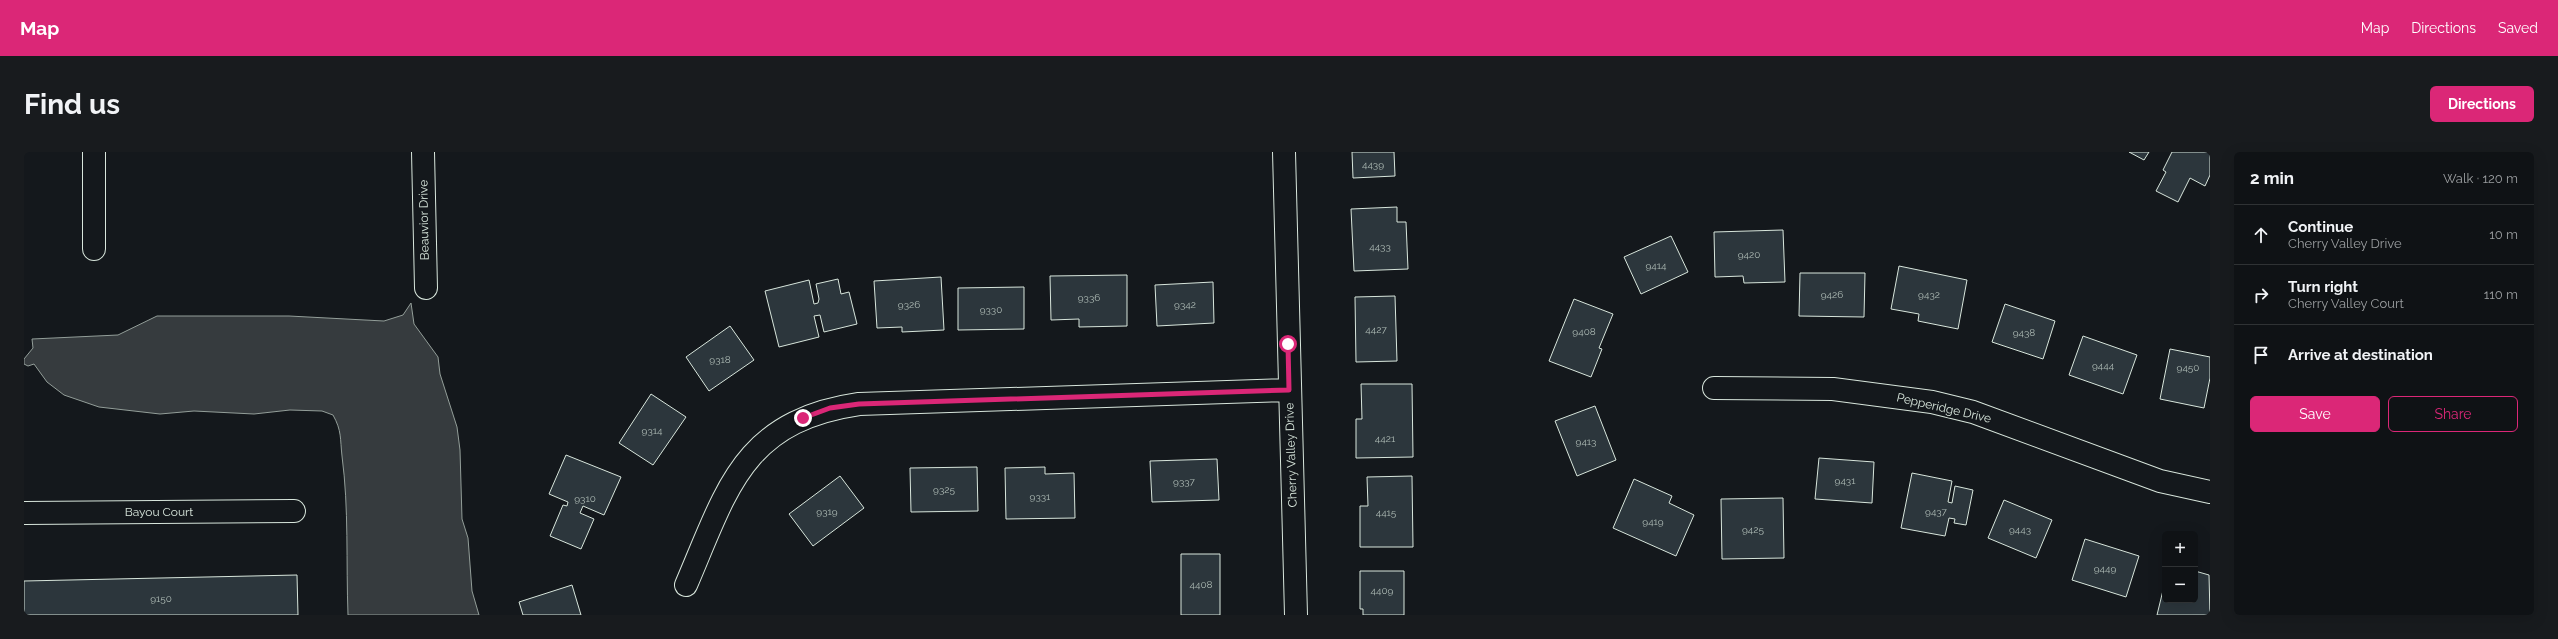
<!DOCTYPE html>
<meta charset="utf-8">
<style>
body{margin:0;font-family:Raleway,sans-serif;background:#181b1e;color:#f1f3f6}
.controls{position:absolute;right:12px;bottom:12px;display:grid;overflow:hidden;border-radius:6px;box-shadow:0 4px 16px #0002}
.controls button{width:36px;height:36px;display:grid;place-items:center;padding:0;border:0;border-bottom:1px solid #2f3234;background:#0f1215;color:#f1f3f6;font:20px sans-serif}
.stop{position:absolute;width:12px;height:12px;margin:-9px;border:3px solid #db2777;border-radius:50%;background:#fff}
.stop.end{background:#db2777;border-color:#fff;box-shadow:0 1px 4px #0008}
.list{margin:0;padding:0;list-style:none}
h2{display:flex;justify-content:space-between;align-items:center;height:52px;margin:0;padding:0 16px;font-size:17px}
h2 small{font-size:13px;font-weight:400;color:#9b9ea0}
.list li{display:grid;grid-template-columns:26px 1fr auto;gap:12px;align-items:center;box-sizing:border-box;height:60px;padding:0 16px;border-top:1px solid #2f3234}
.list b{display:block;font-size:15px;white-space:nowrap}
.list p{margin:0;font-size:13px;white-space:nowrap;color:#9b9ea0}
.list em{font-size:13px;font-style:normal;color:#9b9ea0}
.actions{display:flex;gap:8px;padding:12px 16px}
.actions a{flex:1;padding:9px 0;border:1px solid #db2777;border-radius:6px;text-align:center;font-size:14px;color:#db2777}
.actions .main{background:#db2777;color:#fff}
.icon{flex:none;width:22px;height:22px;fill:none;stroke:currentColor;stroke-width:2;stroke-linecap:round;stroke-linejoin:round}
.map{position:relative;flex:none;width:2186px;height:463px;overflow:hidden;border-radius:6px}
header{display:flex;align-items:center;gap:24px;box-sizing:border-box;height:56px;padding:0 20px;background:#db2777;color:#fff}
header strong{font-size:19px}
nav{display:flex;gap:22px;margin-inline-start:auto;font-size:14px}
.intro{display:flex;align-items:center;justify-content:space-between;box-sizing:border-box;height:96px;padding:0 24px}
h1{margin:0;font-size:28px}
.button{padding:10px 18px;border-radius:6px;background:#db2777;color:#fff;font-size:14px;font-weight:700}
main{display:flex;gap:24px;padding:0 24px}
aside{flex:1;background:#0f1215;border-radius:6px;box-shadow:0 4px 16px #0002}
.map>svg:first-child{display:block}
.water{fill:#363b3e;stroke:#939e99}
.building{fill:#2c363c;stroke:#d8e6dc}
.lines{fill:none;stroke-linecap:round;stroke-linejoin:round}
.minor-casing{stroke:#d8e6dc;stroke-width:24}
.minor{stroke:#14181c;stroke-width:22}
.route{stroke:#db2777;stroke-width:5}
.labels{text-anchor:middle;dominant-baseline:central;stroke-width:3;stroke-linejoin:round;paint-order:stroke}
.number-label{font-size:10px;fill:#adbab4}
.street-label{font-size:12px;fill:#d8e6dc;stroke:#14181c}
</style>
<header>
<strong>Map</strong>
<nav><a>Map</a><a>Directions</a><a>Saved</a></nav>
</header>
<div class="intro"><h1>Find us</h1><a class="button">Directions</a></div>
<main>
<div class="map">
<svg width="2186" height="463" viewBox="0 0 2186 463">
<rect width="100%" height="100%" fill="#14181c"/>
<path class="water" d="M 387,151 L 390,172 L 414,205 L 416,222 L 433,275 L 436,298 L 438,367 L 444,386 L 448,439 L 455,463 L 324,463 C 322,410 325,357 318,304 C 316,287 318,279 309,263 L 298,259 L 266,258 L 230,262 L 170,259 L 136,262 L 75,255 L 40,243 L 23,230 L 10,212 L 4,214 L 0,212 L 0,207 L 9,196 L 8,187 L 94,183 L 133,164 L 265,164 L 360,169 L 379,163 Z"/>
<path class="building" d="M 1328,0 L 1370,0 L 1371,24 L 1329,26 Z
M 2105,0 L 2125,0 L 2120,8 Z
M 2148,0 L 2186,0 L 2186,23 L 2181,34 L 2166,26 L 2154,50 L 2132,39 L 2142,20 L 2139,18 Z
M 1373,55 L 1373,70 L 1382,70 L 1384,117 L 1330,119 L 1327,57 Z
M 1759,78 L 1761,130 L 1720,131 L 1719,124 L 1691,125 L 1690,80 Z
M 1647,84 L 1664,120 L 1617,142 L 1600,105 Z
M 1875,114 L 1943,128 L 1934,177 L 1894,169 L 1895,162 L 1867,157 Z
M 1776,121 L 1841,121 L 1840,165 L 1775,164 Z
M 1103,123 L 1103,174 L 1055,175 L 1055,167 L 1027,168 L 1026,124 Z
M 917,125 L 920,178 L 878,180 L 878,175 L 853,176 L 850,129 Z
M 814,127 L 817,142 L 825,140 L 833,172 L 800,180 L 796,163 L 790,164 L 795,185 L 755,195 L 741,139 L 785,128 L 790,152 L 794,151 L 795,147 L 792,132 Z
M 1189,130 L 1190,171 L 1133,174 L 1131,133 Z
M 1000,135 L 1000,177 L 934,178 L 934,136 Z
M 1371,144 L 1373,209 L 1332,210 L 1331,145 Z
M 1550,147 L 1589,162 L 1575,196 L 1578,197 L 1567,225 L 1525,209 Z
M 1981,152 L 2031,169 L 2019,207 L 1968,190 Z
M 706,174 L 730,208 L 685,239 L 662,205 Z
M 2059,184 L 2113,203 L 2099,242 L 2045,223 Z
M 2146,197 L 2186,205 L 2186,226 L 2180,256 L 2136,247 Z
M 1337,232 L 1388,232 L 1389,305 L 1332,306 L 1332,267 L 1338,267 Z
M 627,242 L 662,265 L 629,313 L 595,291 Z
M 1571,254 L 1592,308 L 1553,324 L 1531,269 Z
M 542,303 L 597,325 L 580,363 L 559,354 L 556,361 L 570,367 L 557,397 L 526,384 L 539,353 L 543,354 L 544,350 L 525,342 Z
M 1795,306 L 1850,310 L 1848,351 L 1791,347 Z
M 1193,307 L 1195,348 L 1128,350 L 1126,309 Z
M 953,315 L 954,359 L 887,360 L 886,316 Z
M 1021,315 L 1021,322 L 1050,321 L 1051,366 L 982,367 L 981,316 Z
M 1888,321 L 1928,329 L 1924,350 L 1928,351 L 1931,334 L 1949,338 L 1942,373 L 1930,371 L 1931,367 L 1925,366 L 1921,384 L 1877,376 Z
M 816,324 L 840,356 L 789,394 L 765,362 Z
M 1388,324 L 1389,395 L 1336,395 L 1336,354 L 1344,354 L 1343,325 Z
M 1610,327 L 1648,344 L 1645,351 L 1670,363 L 1652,404 L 1589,376 Z
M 1759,346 L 1760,406 L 1698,407 L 1697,347 Z
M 1980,348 L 2028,368 L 2012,406 L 1964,386 Z
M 2061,387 L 2115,404 L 2102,445 L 2048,428 Z
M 1157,402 L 1196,402 L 1196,463 L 1157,463 Z
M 1336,419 L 1380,419 L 1380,463 L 1339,463 L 1339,457 L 1336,457 Z
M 2171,419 L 2185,423 L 2186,463 L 2133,463 L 2141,430 L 2141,448 L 2171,448 Z
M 273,423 L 274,463 L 0,463 L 0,429 Z
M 548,433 L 557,463 L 499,463 L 495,450 Z"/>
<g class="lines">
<g class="minor-casing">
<path id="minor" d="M 399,0 L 402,136
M 1260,0 L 1272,463
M 70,97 L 70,0
M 1690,236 L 1809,237 L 1908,250 L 1949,260 L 2136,329 L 2186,340
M 0,361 L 270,359
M 662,433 C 703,338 718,269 835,252 L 1265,238"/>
</g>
<use href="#minor" class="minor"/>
</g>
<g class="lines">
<path class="route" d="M 779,266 L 806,256 L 835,252 L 1265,238 L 1264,192"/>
</g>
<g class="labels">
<g class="number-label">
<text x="1349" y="12">4439</text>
<text x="1356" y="94">4433</text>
<text x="1725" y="102">9420</text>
<text x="1632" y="113">9414</text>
<text x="1808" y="142">9426</text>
<text x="1905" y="142">9432</text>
<text x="1065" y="145">9336</text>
<text x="885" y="152">9326</text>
<text x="1161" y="152">9342</text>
<text x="967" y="157">9330</text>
<text x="1352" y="177">4427</text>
<text x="1560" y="179">9408</text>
<text x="2000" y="180">9438</text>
<text x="696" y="207">9318</text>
<text x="2079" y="213">9444</text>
<text x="2164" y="215">9450</text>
<text x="628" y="278">9314</text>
<text x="1361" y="286">4421</text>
<text x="1562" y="289">9413</text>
<text x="1821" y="328">9431</text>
<text x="1160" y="329">9337</text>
<text x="920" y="337">9325</text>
<text x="1016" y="344">9331</text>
<text x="561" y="346">9310</text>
<text x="803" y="359">9319</text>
<text x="1912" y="359">9437</text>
<text x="1362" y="360">4415</text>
<text x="1629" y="369">9419</text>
<text x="1729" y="377">9425</text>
<text x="1996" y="377">9443</text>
<text x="2081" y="416">9449</text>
<text x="1177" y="432">4408</text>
<text x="1358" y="438">4409</text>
<text x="137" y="446">9150</text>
</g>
<g class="street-label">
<text transform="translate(400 68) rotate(-91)">Beauvior Drive</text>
<text transform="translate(1920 256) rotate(13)">Pepperidge Drive</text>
<text transform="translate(1267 303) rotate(-92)">Cherry Valley Drive</text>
<text x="135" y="360">Bayou Court</text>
</g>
</g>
</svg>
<div class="controls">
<button>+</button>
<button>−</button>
</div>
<div class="stop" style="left:1264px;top:192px"></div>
<div class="stop end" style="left:779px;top:266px"></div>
</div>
<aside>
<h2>2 min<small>Walk · 120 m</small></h2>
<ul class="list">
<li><svg class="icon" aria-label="ahead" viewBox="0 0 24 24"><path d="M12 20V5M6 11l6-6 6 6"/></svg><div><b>Continue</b><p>Cherry Valley Drive</p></div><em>10 m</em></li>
<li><svg class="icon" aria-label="right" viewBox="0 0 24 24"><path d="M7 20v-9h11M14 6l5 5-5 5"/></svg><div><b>Turn right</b><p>Cherry Valley Court</p></div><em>110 m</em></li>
<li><svg class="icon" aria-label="arrive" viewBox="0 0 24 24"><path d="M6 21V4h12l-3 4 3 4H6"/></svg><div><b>Arrive at destination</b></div></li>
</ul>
<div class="actions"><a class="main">Save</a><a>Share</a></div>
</aside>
</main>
